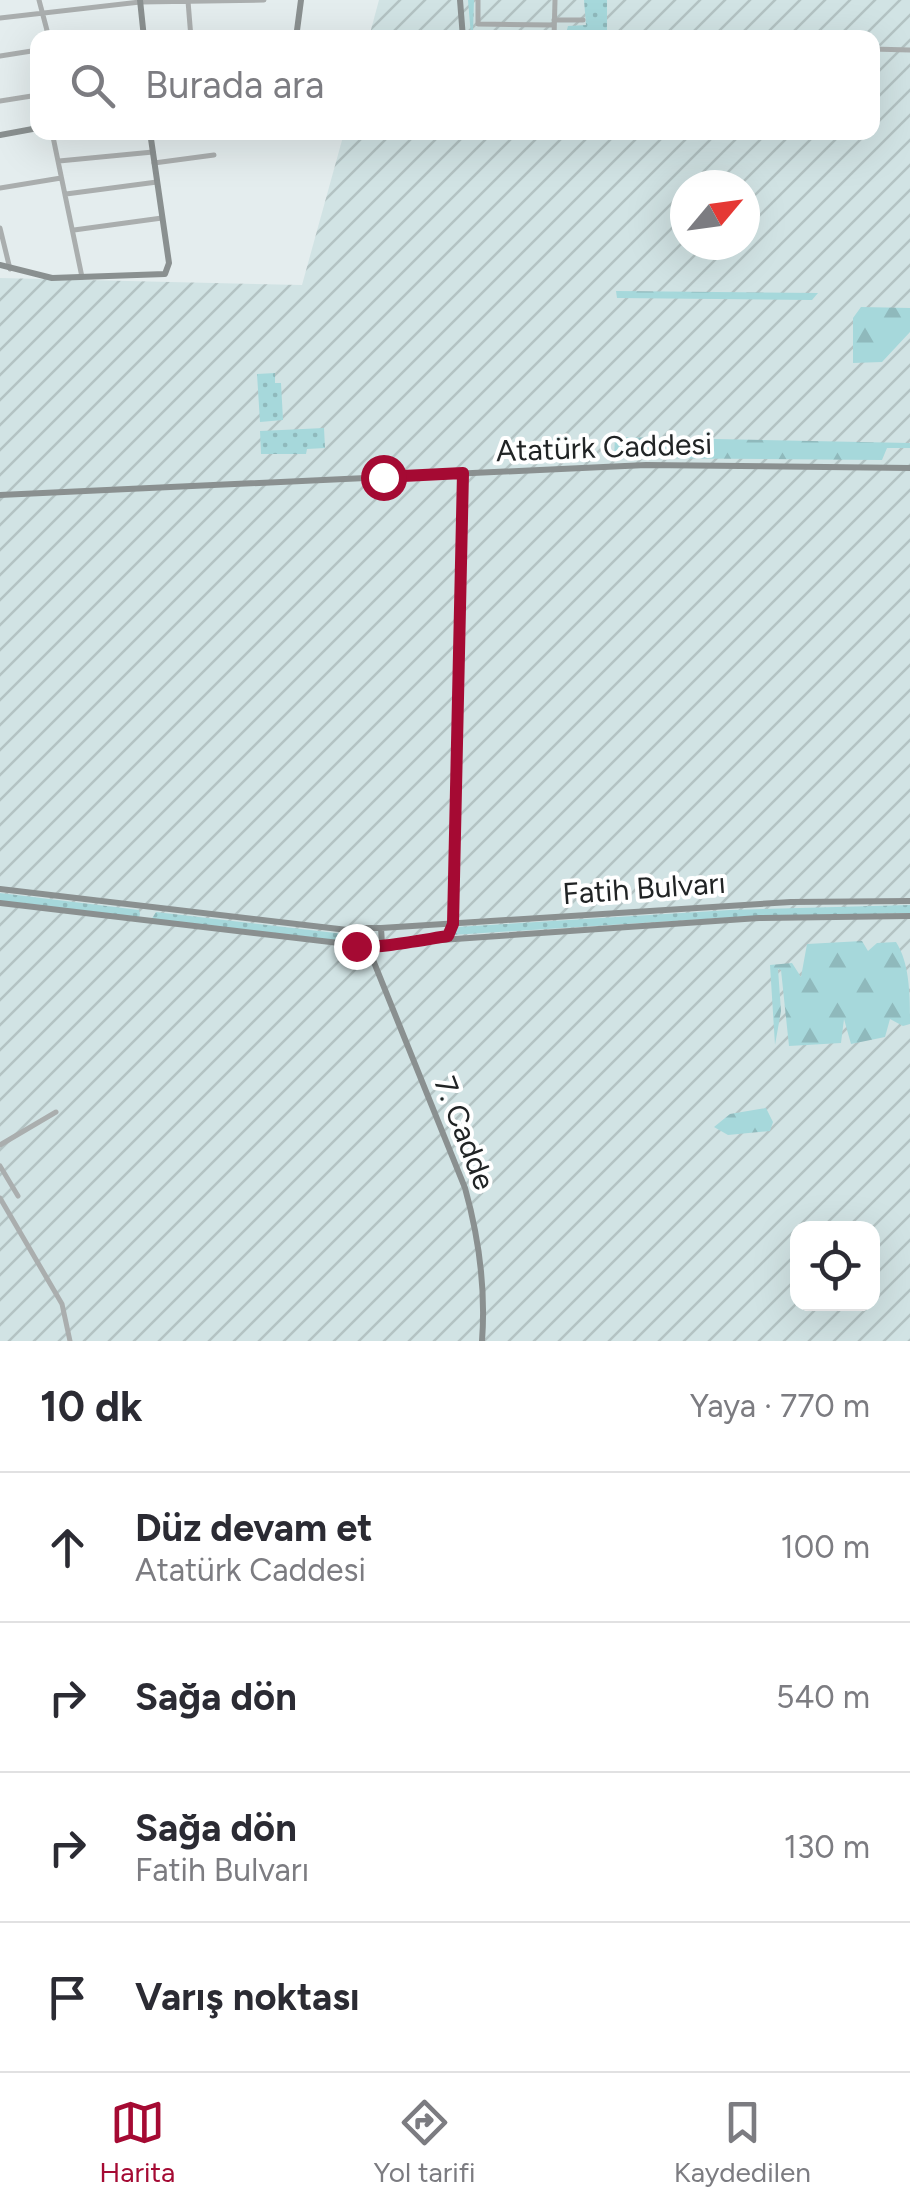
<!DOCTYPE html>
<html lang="tr">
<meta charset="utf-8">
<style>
body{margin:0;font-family:Figtree,sans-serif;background:#f7f7f7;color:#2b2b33}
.controls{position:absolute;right:30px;bottom:30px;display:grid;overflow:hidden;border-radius:20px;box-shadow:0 10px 40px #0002}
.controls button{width:90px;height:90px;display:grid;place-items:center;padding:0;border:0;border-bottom:2px solid #e1e1e2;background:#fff;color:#2b2b33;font:50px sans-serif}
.compass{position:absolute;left:670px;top:170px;width:90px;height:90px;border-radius:50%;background:#fff;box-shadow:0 10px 40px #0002;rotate:61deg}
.stop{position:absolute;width:30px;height:30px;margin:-22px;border:8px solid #a50a33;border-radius:50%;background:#fff}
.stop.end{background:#a50a33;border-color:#fff;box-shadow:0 2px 10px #0008}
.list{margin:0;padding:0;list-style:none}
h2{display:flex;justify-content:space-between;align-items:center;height:130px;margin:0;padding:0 40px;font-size:42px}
h2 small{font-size:32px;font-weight:400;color:#7c7c81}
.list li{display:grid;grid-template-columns:65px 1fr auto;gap:30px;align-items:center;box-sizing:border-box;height:150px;padding:0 40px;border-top:2px solid #e1e1e2}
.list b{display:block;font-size:38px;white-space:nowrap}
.list p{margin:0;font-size:32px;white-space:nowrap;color:#7c7c81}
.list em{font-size:32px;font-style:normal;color:#7c7c81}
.icon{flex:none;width:55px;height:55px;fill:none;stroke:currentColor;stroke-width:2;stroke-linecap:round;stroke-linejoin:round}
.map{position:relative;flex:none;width:910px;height:1341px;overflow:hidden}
.search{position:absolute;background:#fff;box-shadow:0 10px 40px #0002;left:30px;right:30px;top:30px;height:110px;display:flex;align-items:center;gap:25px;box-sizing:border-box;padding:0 35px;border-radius:20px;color:#7c7c81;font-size:38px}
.sheet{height:730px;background:#fff}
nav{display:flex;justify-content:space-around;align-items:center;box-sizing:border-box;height:140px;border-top:2px solid #e1e1e2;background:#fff;font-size:28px;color:#7c7c81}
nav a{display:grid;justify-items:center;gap:5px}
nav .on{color:#a50a33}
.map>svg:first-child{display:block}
.industrial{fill:url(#industrial-furrows);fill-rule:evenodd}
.grass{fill:url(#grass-dots)}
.forest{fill:url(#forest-firs)}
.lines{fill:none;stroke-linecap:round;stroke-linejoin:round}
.street{stroke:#aaaeae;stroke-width:5}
.secondary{stroke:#8a9090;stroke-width:6}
.route{stroke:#a50a33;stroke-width:12}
.labels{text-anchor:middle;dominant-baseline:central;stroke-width:8;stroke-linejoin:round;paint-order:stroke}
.street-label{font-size:30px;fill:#212425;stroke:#fff}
</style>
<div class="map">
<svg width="910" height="1341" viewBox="0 0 910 1341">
<defs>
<pattern id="industrial-furrows" width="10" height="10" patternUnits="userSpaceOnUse" patternTransform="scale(2.5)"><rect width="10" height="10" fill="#d1e3e4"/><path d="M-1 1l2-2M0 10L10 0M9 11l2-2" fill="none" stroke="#b3c3c3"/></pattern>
<pattern id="grass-dots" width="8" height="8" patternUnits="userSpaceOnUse" patternTransform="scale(2.5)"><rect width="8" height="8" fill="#a6d8db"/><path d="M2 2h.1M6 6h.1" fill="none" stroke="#8fb9bc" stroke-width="1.8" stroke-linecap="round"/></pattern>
<pattern id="forest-firs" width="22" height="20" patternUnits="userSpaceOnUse" patternTransform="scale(2.5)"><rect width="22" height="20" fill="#a6d8db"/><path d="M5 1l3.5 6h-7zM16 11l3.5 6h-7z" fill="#8fb9bc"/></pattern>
</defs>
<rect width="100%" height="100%" fill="#e4edee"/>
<path class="industrial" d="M 379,0 L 910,0 L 910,1341 L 0,1341 L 0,278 L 302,285 L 344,133 L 872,132 L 872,38 L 369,37 ZM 685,185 L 745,185 L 745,245 L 685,245 ZM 798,1228 L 872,1228 L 872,1304 L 798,1304 Z"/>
<path class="grass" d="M 468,0 L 474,0 L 473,32 L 539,32 L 542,36 L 471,36 Z
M 584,0 L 607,0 L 607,37 L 565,37 L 568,26 L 586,25 Z
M 275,373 L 275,383 L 281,383 L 283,420 L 260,422 L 257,374 Z
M 324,428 L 325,448 L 307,449 L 306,454 L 261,454 L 260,431 Z
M 0,893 L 139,910 L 140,914 L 139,918 L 0,901 Z
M 910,905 L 910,913 L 720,918 L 452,935 L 457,927 L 730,910 Z
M 156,912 L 344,934 L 348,939 L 347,942 L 151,920 Z"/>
<path class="forest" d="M 616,291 L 818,293 L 812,300 L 617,298 Z
M 861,307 L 910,308 L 910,332 L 882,362 L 853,363 L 853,318 Z
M 615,437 L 910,443 L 910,448 L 887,448 L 882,460 L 614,458 Z
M 862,941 L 868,951 L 877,943 L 896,942 C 910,964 910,996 910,1024 L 903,1026 L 890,1019 L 885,1037 L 851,1044 L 844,1019 L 841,1043 L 789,1046 L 781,970 L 778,969 L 781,1011 L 775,1045 L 770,965 L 792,963 L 801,977 L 807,944 Z
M 766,1108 L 773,1122 L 770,1131 L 728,1135 L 714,1127 L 730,1114 Z"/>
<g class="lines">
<path class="street" d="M 39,0 L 49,38
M 478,0 L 478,24 L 554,25
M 188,1 L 191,38
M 0,18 L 140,2 L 264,0
M 554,20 L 583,20
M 554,38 L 555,0
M 872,49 L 910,50
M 0,56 L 38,50
M 0,101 L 38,95
M 52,132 L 82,277
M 59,161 L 153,152
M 154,163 L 214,155
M 0,188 L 61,178
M 66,194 L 157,182
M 0,228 L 10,269
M 74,230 L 162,218
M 435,938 L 448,936 L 453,923 L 463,473
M 0,1145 L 56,1112
M 0,1166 L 18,1196
M 0,1198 L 62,1304 L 70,1341"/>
<path class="secondary" d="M 140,0 L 144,38
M 460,0 L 463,38
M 296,38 L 301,0
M 0,135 L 38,128
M 0,265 L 52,278 L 165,274 L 169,263 L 150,132
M 0,495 L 646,465 L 910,468
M 0,889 L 356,931
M 0,903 L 356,945
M 365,928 L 381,928 L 382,944 L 369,950 L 356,945 L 356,931 Z
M 381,928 L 791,902 L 910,901
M 382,944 L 759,918 L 910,916
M 369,950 L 465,1188 C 479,1238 486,1288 482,1341"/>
</g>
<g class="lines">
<path class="route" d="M 356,946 C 372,950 427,939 448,936 L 453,924 L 463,473 L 383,477"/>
</g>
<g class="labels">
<g class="street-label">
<text transform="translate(604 447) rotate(-2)">Atatürk Caddesi</text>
<text transform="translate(644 888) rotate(-4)">Fatih Bulvarı</text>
<text transform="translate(465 1133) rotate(69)">7. Cadde</text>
</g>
</g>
</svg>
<div class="controls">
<button><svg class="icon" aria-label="locate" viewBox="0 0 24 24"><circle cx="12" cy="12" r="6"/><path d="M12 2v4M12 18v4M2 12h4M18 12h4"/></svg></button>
</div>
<svg class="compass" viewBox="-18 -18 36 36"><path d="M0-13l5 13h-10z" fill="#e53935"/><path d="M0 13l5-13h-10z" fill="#7c7c81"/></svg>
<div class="stop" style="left:383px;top:477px"></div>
<div class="stop end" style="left:356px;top:946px"></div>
<div class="search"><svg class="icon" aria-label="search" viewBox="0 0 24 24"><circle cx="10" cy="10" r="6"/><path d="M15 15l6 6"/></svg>Burada ara</div>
</div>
<section class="sheet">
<h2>10 dk<small>Yaya · 770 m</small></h2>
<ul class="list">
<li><svg class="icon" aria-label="ahead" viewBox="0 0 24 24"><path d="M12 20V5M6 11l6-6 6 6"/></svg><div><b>Düz devam et</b><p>Atatürk Caddesi</p></div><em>100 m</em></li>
<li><svg class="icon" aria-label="right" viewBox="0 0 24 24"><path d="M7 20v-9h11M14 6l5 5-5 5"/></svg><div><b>Sağa dön</b></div><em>540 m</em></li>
<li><svg class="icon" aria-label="right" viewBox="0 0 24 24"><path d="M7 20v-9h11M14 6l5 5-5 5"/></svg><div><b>Sağa dön</b><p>Fatih Bulvarı</p></div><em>130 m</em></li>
<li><svg class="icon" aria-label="arrive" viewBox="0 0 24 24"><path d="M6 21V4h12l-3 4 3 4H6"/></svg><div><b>Varış noktası</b></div></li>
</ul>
</section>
<nav>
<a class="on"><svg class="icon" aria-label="map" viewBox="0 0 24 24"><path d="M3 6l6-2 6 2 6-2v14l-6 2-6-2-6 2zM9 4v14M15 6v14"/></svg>Harita</a>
<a><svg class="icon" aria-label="directions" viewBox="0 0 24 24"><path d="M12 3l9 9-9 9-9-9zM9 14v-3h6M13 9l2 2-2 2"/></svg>Yol tarifi</a>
<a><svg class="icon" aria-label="saved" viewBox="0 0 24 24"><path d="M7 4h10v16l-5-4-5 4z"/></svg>Kaydedilen</a>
</nav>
